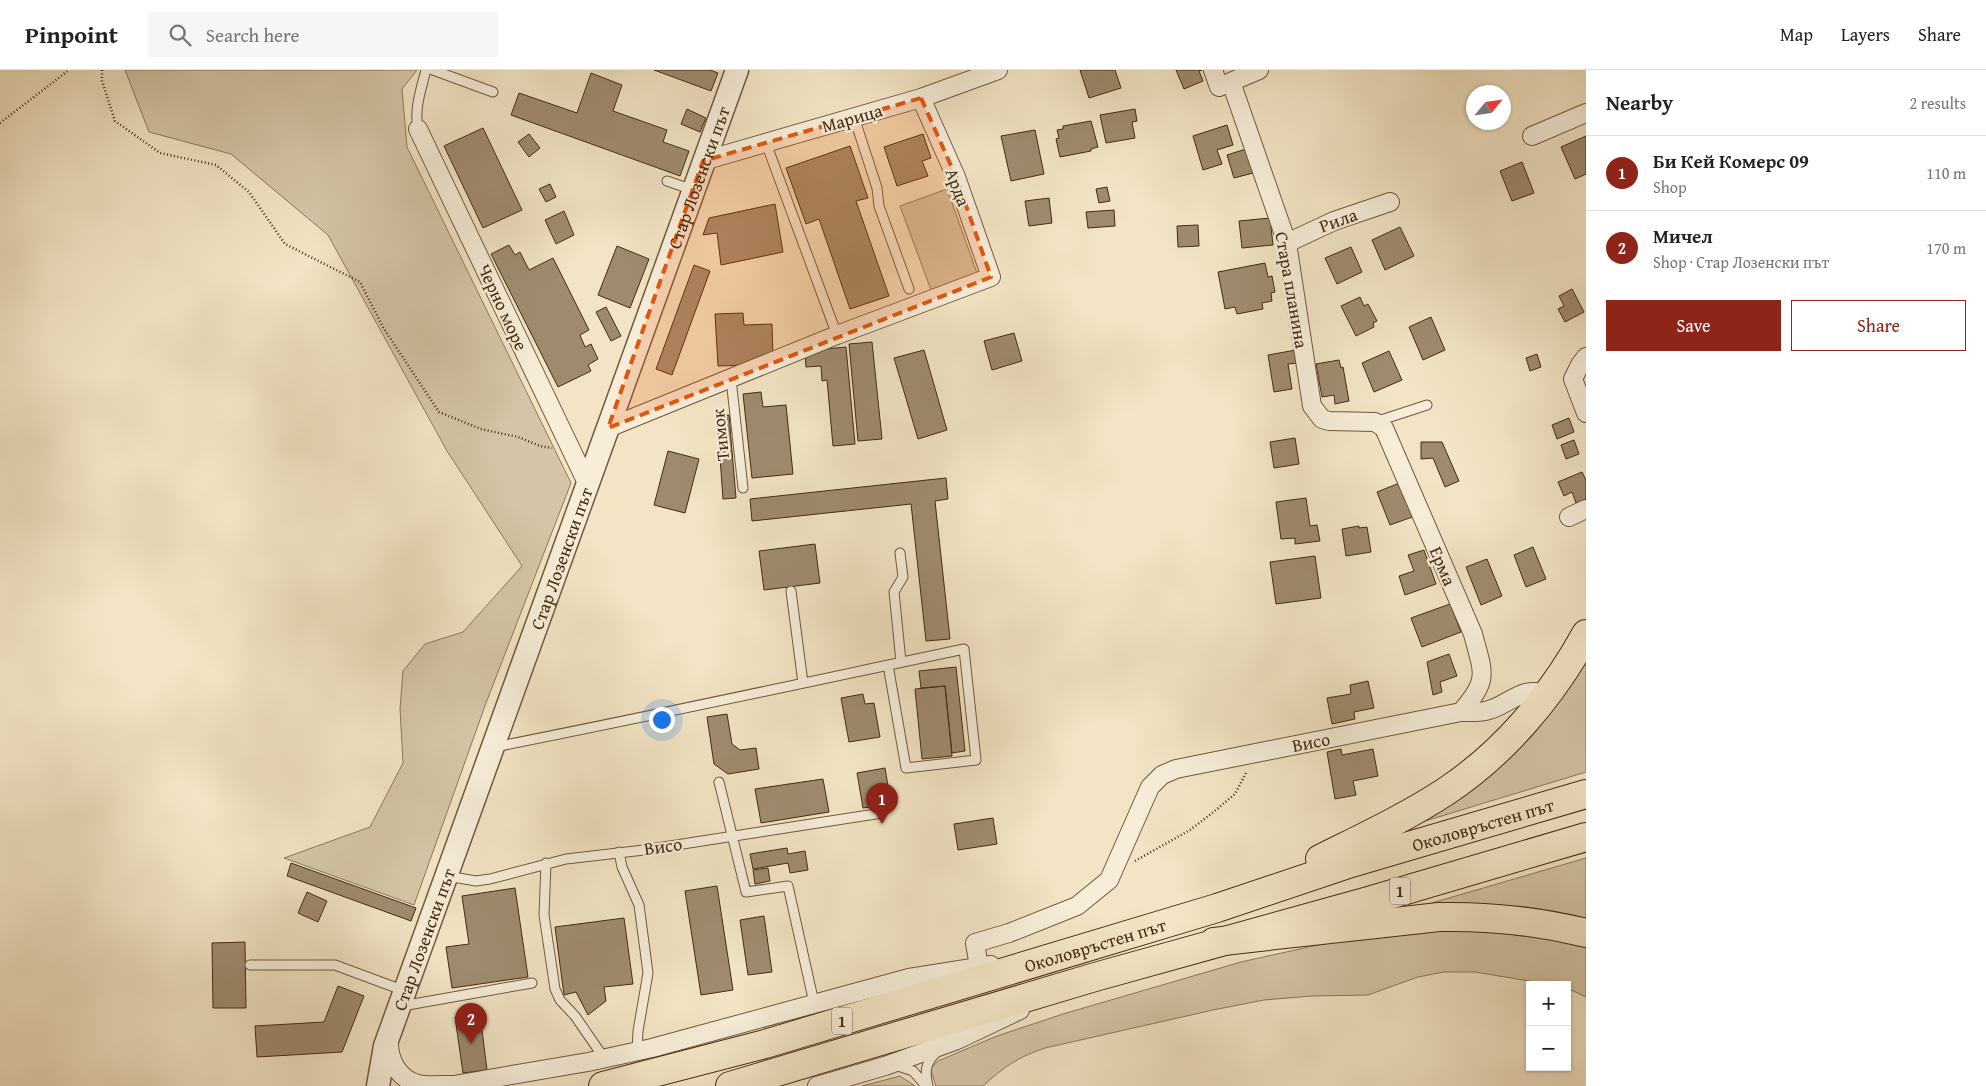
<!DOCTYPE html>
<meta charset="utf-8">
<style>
body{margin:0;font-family:"Gentium Book Plus",serif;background:#f6f6f6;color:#222}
.controls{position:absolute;right:15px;bottom:15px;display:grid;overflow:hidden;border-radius:0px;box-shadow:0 1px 4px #0004}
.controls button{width:45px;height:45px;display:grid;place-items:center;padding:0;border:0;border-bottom:1px solid #e0e0e0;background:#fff;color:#222;font:25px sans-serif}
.compass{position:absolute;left:1466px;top:15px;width:45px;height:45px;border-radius:50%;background:#fff;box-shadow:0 1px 4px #0004;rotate:61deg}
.you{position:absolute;left:661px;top:649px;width:18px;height:18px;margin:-12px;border:4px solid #fff;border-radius:50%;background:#1a73e8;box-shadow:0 0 0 8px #1a73e833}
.badge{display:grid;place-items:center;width:32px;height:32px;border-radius:50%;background:#8f2418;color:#fff;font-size:16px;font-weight:700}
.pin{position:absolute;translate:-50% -41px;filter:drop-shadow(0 1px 2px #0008)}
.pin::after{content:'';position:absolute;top:26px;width:18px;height:15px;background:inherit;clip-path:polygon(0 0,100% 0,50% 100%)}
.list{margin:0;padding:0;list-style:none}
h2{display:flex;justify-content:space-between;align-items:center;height:65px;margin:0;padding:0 20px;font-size:21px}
h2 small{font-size:16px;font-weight:400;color:#767676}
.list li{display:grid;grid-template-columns:32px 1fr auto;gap:15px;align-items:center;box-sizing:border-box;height:75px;padding:0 20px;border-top:1px solid #e0e0e0}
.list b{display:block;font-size:19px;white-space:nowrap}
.list p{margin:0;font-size:16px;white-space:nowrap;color:#767676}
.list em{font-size:16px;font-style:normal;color:#767676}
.actions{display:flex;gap:10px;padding:15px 20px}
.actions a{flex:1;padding:11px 0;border:1px solid #8f2418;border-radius:0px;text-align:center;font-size:18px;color:#8f2418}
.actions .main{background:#8f2418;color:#fff}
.icon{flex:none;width:28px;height:28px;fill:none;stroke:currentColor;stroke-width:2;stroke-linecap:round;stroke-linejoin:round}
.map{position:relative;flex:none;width:1586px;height:1016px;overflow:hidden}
header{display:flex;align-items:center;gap:30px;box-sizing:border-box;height:70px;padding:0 25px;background:#fff;border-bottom:1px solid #e0e0e0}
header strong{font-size:24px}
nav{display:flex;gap:28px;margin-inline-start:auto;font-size:18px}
.search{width:350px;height:45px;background:#f6f6f6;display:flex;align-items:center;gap:12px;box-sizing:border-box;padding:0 18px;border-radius:0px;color:#767676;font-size:19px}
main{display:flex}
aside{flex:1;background:#fff}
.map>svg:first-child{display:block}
.green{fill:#d4c5a6;stroke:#8c785c}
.building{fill:#9e8b6e;stroke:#442b11}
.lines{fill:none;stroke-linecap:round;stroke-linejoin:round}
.service-casing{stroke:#70593e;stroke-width:11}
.minor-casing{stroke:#70593e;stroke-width:20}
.tertiary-casing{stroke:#70593e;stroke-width:25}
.trunk-casing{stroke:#442b11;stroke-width:30}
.motorway-casing{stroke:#442b11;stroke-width:30}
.path{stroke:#442b11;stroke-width:2.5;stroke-dasharray:1 2.5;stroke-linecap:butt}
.service{stroke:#f7edd9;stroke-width:9}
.minor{stroke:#f7edd9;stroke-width:18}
.tertiary{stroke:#f7edd9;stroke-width:22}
.trunk{stroke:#f2e4c4;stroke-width:28}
.motorway{stroke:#f2e4c4;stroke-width:28}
.marked{fill:#e0570c;fill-opacity:0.2;stroke:#e0570c;stroke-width:4;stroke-dasharray:10 6;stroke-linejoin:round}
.labels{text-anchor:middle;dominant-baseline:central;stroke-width:4.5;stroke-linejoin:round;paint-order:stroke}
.shield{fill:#f7edd9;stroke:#7a654d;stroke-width:1}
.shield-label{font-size:16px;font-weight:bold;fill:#442b11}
.street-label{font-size:18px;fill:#442b11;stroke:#f7edd9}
</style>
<header>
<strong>Pinpoint</strong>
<div class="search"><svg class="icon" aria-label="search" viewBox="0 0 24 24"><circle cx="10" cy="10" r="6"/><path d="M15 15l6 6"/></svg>Search here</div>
<nav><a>Map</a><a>Layers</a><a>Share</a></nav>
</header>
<main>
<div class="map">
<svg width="1586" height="1016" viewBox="0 0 1586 1016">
<rect width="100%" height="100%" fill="#f2e4c4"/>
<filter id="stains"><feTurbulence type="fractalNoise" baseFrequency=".004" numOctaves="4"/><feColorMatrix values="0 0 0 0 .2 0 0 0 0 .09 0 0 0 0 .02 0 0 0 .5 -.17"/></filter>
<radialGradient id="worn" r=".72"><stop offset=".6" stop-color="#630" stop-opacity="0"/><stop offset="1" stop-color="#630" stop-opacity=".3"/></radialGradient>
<path class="green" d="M 125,0 L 417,0 L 402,19 L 407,77 L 571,413 L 486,633 L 414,835 L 284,788 L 370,757 L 403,693 L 400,639 L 403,601 L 425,574 L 463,562 L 522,496 L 447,381 L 328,165 L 231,84 L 149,62 Z
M 947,119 L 977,203 L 931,220 L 900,136 Z
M 1586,581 L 1586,702 L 1412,755 Z
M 1586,788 L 1586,852 L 1425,835 Z
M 1455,856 L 1586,871 L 1586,927 L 1567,918 L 1567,915 L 1553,915 L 1475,902 L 1444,902 L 1418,907 L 1368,925 L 1312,926 L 1264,930 L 1213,940 L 1045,978 C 1020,986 1002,998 983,1016 L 936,1016 L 931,1001 L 932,997 L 938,991 L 997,966 L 1063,944 L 1241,892 L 1336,871 Z
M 900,1006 L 915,1016 L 862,1016 Z"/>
<path class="building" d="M 654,0 L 710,0 L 718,3 L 711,21 Z
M 1080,0 L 1115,0 L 1121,18 L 1089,28 Z
M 1176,0 L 1202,0 L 1199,1 L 1203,11 L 1184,19 Z
M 591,3 L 622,15 L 613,41 L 667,60 L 663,72 L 689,81 L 680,106 L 511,45 L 519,23 L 577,43 Z
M 687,39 L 706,48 L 700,62 L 681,54 Z
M 1135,39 L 1137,51 L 1132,52 L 1135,68 L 1106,73 L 1100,45 Z
M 1091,51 L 1098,77 L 1091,79 L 1091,81 L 1060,87 L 1056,69 L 1059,68 L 1057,60 L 1063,59 L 1063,56 Z
M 1227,55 L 1233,75 L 1217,80 L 1222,94 L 1203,100 L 1193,66 Z
M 483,58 L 522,140 L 483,158 L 444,76 Z
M 1035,60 L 1044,104 L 1011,111 L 1001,66 Z
M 529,64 L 540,78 L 529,87 L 518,72 Z
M 923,64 L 931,88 L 922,91 L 928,106 L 897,116 L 884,77 Z
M 1586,66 L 1586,104 L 1575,109 L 1561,77 Z
M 850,76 L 868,128 L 856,131 L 889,226 L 850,239 L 819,149 L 806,154 L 786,98 Z
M 1246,79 L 1253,103 L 1234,108 L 1227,85 Z
M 1522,92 L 1534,123 L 1512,131 L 1500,101 Z
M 550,114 L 556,127 L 546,132 L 539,119 Z
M 1107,117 L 1110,131 L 1099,133 L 1096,119 Z
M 1049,128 L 1052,153 L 1029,156 L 1025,131 Z
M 775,134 L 783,182 L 721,195 L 717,163 L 703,165 L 709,148 Z
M 1114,140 L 1115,156 L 1088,158 L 1086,142 Z
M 564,141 L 574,165 L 556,174 L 545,150 Z
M 1270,148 L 1273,175 L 1242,178 L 1239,151 Z
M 1198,155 L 1199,176 L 1178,177 L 1177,156 Z
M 1400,157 L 1414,186 L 1385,200 L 1372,170 Z
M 509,175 L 515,185 L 520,182 L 529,200 L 553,188 L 589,260 L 580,265 L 585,277 L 591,274 L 598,289 L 588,295 L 591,301 L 558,317 L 491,184 Z
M 617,176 L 649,189 L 630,238 L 598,225 Z
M 1351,177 L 1362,202 L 1337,214 L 1325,188 Z
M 1265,193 L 1268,207 L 1272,206 L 1275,222 L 1271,223 L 1272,231 L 1262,233 L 1263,239 L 1237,244 L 1235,237 L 1225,239 L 1218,202 Z
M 694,195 L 710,201 L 672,305 L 656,299 Z
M 1572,219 L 1584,242 L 1565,252 L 1558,239 L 1564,236 L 1559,226 Z
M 1360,227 L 1364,236 L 1368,234 L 1377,251 L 1373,253 L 1374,257 L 1356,266 L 1341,236 Z
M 606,237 L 621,266 L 611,271 L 596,242 Z
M 743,243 L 744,255 L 772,254 L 773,288 L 752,289 L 752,295 L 718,296 L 715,244 Z
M 1431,247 L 1445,280 L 1423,290 L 1409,257 Z
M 1014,263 L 1022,291 L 992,300 L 984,271 Z
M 872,272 L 882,369 L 858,371 L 849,274 Z
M 846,277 L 855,374 L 833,376 L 827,310 L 822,311 L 821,296 L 806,297 L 805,281 Z
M 924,280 L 947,360 L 918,369 L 894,288 Z
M 1296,280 L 1298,293 L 1288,294 L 1292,319 L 1274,322 L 1268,285 Z
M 1389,281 L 1402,310 L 1374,322 L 1362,293 Z
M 1537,284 L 1541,297 L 1530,301 L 1526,288 Z
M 1339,290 L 1341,298 L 1343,297 L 1349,331 L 1335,334 L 1334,325 L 1322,327 L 1316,294 Z
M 761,322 L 763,337 L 786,335 L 793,404 L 752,408 L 743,324 Z
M 729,345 L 736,428 L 723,429 L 717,346 Z
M 1569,348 L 1574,362 L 1557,369 L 1552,355 Z
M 1295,368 L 1299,394 L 1274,398 L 1270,372 Z
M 1574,370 L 1579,384 L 1566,389 L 1561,375 Z
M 1421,372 L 1442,372 L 1459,411 L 1445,417 L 1433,388 L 1421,389 Z
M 668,381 L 699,389 L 685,443 L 654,435 Z
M 1582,402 L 1586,410 L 1586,429 L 1576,433 L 1572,422 L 1564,426 L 1558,412 Z
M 946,408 L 948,429 L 935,431 L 950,569 L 926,571 L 911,434 L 752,451 L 750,429 Z
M 1402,412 L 1415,446 L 1390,455 L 1377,422 Z
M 1306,428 L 1310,456 L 1317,455 L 1320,471 L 1295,474 L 1295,468 L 1281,469 L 1276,432 Z
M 1359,456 L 1359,458 L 1367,457 L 1371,482 L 1346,486 L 1342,459 Z
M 815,474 L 820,513 L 764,520 L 759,481 Z
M 1533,477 L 1546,509 L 1526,517 L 1514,485 Z
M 1424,480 L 1436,514 L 1405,525 L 1399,506 L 1414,501 L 1408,485 Z
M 1315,486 L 1321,528 L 1276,534 L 1270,492 Z
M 1487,489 L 1502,526 L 1481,535 L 1466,497 Z
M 1450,534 L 1461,562 L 1422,577 L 1411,548 Z
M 1449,584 L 1457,606 L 1440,612 L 1442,622 L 1433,625 L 1427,592 Z
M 956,597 L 965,681 L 952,683 L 945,616 L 921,618 L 919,601 Z
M 1368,611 L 1374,638 L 1354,642 L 1355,649 L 1332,654 L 1327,628 L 1351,624 L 1350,615 Z
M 945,616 L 952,686 L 922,689 L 915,619 Z
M 863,624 L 865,634 L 874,633 L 880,667 L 849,672 L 841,628 Z
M 727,644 L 732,674 L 740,680 L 756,678 L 759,699 L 728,704 L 714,694 L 707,647 Z
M 1341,679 L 1342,685 L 1373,679 L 1378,706 L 1353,711 L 1356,725 L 1335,729 L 1327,682 Z
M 885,698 L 891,734 L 863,738 L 857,703 Z
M 823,709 L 829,742 L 761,753 L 755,719 Z
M 993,748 L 997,774 L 958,780 L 954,754 Z
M 787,778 L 788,784 L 805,781 L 808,800 L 790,803 L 788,793 L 753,799 L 750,784 Z
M 291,793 L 416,838 L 411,851 L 287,806 Z
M 768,798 L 770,811 L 755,814 L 753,800 Z
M 717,816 L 733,920 L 701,925 L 685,821 Z
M 515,818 L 528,907 L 452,918 L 446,877 L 469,874 L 462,826 Z
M 307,822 L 327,831 L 318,852 L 298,843 Z
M 764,846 L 772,902 L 748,905 L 740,850 Z
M 624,848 L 633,914 L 604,917 L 606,931 L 588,945 L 576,922 L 564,925 L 555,857 Z
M 245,872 L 246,938 L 213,938 L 212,873 Z
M 338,916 L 364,926 L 342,982 L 257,987 L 255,956 L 324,952 Z
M 480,944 L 487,1000 L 463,1003 L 455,947 Z"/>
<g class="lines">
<g class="service-casing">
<path id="service" d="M 433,0 L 493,22
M 854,47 L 877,118 L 879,136 L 909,219
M 418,59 C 414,38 421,20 426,0
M 766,73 L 837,265
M 667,111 L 693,120
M 731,309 L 743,418
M 1375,352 L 1427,335
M 900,483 L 903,507 L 894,522 L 901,592
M 791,521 L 803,613
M 495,677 C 652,646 808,612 964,579 L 976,690 L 906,698 L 888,595
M 719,712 L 746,822 L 788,816 L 814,933
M 619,782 L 622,797 L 639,835 L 648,903 L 638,961 L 637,981
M 546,793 L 544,845 L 555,919 L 560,930 L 575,946 L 604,988
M 447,806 L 476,811 L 490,809 L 566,789 L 644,780 L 882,743
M 250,895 L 335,895 L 405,921
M 402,936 L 532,913
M 895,995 L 913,1001 L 926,1016
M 928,1016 C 924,1001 926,991 938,981"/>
</g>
<g class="minor-casing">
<path id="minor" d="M 1213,0 L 1219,17 L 1259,0
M 1231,12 L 1287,173 L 1312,336 L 1322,349 L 1329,351 L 1375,352 L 1384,358 L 1473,564 C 1483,603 1490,609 1461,642
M 418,59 L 588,415
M 1532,66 L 1586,43
M 703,91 L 921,28 L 998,0
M 1287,173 L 1334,151 L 1390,132
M 1586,287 L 1580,295 L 1573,309 L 1586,343
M 608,358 L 837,265 L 991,207 L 956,107 L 921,28
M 1569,447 L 1586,439
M 979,897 L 975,873 L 1009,863 L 1077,836 L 1109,810 L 1150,717 L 1162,705 L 1176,699 L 1461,642 C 1471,642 1480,643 1489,640 C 1508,635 1526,613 1547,626
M 389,970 C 388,989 398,1009 418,1014 C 428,1016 440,1015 450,1015
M 448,1016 L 588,992 L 652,978 L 909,908 L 991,895
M 817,1016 L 885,996 L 957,970 L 1020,940"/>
</g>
<g class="tertiary-casing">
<g id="tertiary">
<path id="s1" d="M 378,1016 L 385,976 L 737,0"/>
</g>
</g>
<g class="trunk-casing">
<g id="trunk">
<path d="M 1320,789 C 1362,768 1405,748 1445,722 C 1504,683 1552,626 1586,564"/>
<path id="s2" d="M 603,1016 L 765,974 L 1217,838 L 1351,793 L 1586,724"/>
<path d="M 730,1016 L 1095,907 L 1365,832 L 1586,767"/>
</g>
</g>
<g class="motorway-casing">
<path id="motorway" d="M 1214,872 L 1439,847 C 1489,846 1537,851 1586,863"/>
</g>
<path class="path" d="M 102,0 L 102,11 L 115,51 L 160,83 L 216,95 L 249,122 L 285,174 L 360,212 L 384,259 L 439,342 L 481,359 L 518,367 L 540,376 L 552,378
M 0,53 L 69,0
M 1135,791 L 1190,760 L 1216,740 L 1235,724 L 1247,701"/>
<use href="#service" class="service"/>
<use href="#minor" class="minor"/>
<use href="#tertiary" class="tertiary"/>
<use href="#trunk" class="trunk"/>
<use href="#motorway" class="motorway"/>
</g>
<path class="marked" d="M 921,28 L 956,107 L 991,207 L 608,358 L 703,91 Z"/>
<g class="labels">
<g class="shield">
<rect x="1390" y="807.5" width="20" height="27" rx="4"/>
<rect x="832" y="937.5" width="20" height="27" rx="4"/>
</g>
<g class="shield-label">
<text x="1400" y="821">1</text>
<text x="842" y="951">1</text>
</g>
<g class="street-label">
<text transform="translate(852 48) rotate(-16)">Марица</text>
<text stroke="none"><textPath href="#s1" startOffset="964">Стар Лозенски път</textPath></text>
<text transform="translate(958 117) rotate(69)">Арда</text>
<text transform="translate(1338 150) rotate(-20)">Рила</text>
<text transform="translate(1292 220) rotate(80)">Стара планина</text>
<text transform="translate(503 237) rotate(65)">Черно море</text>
<text transform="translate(720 365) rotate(-96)">Тимок</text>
<text stroke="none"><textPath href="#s1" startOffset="559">Стар Лозенски път</textPath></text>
<text transform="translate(1443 496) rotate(67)">Ерма</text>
<text transform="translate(1311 672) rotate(-11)">Висо</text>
<text stroke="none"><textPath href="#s2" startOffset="918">Околовръстен път</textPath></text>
<text transform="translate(663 776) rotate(-8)">Висо</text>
<text stroke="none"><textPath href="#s1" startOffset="154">Стар Лозенски път</textPath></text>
<text stroke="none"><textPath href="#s2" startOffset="512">Околовръстен път</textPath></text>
</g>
</g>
<rect width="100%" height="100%" filter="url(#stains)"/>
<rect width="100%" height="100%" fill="url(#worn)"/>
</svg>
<div class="controls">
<button>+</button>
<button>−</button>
</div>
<svg class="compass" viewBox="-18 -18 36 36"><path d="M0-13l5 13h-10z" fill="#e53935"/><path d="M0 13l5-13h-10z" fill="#767676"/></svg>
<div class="you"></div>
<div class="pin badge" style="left:882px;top:754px">1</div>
<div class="pin badge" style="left:471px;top:974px">2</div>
</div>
<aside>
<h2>Nearby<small>2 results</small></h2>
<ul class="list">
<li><span class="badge">1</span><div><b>Би Кей Комерс 09</b><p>Shop</p></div><em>110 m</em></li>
<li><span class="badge">2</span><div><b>Мичел</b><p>Shop · Стар Лозенски път</p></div><em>170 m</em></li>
</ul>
<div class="actions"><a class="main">Save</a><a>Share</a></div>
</aside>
</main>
